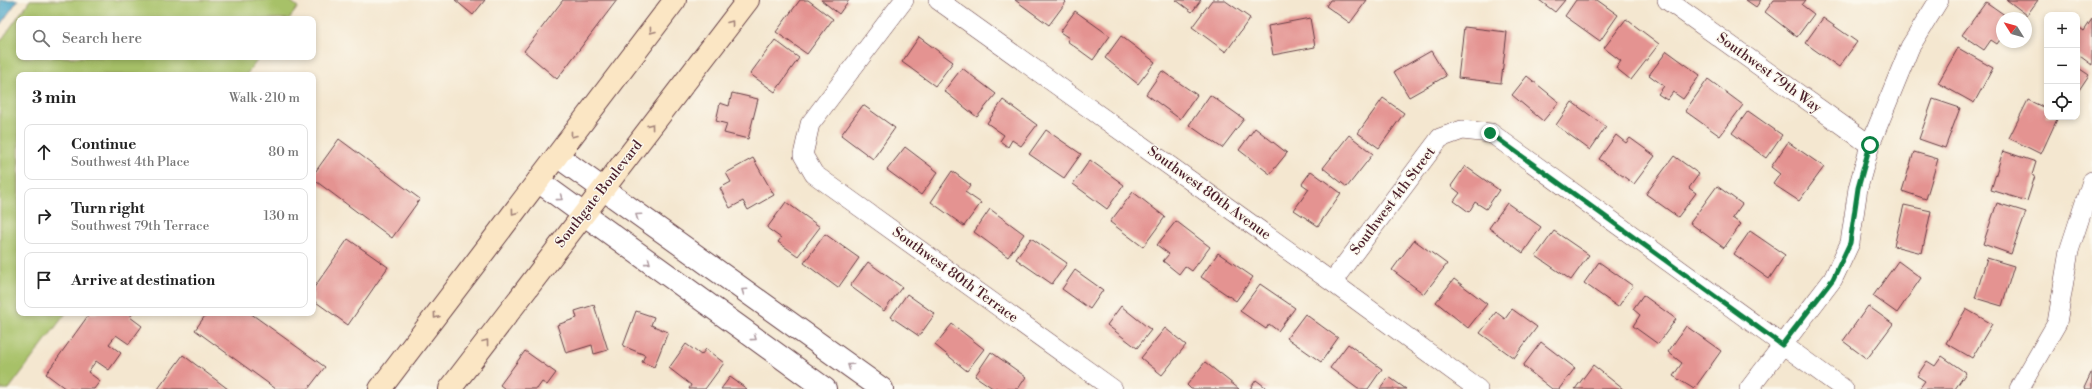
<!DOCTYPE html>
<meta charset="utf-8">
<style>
body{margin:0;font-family:"Libre Bodoni",serif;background:#f2f2f2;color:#222}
.controls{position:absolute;right:12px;top:12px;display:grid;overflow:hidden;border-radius:8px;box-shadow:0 2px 6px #0003}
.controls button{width:36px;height:36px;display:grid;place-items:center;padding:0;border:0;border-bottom:1px solid #e0e0e0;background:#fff;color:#222;font:20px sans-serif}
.compass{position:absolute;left:1996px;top:12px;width:36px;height:36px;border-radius:50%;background:#fff;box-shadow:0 2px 6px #0003;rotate:307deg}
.stop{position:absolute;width:12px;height:12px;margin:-9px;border:3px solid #0b8043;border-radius:50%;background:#fff}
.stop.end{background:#0b8043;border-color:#fff;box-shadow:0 1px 4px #0008}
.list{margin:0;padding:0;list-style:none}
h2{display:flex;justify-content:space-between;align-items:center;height:52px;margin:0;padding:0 16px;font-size:17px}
h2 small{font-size:13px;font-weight:400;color:#767676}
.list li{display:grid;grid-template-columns:26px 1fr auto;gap:12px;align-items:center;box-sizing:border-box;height:56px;margin:0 8px 8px;padding:0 8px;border:1px solid #e0e0e0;border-radius:8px}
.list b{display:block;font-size:15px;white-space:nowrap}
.list p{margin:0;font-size:13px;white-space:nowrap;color:#767676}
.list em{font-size:13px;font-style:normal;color:#767676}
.icon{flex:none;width:22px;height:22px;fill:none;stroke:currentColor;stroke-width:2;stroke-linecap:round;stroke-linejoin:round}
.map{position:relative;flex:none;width:2092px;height:389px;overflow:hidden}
.search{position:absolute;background:#fff;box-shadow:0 2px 6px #0003;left:16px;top:16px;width:300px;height:44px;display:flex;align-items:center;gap:10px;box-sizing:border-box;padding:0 14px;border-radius:8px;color:#767676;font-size:15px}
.panel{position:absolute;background:#fff;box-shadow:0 2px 6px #0003;left:16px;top:72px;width:300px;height:244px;border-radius:8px}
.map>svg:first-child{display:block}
.green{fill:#a7c167;stroke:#787049}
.water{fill:#48a6c7;stroke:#496279}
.building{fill:#e49391}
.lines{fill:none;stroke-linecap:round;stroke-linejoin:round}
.minor-casing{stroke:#643d44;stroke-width:20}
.tertiary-casing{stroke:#643d44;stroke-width:24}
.secondary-casing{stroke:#643d44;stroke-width:24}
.minor{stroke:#fff;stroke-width:19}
.tertiary{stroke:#fff;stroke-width:22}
.secondary{stroke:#fbe6c4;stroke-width:22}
.oneway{stroke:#a28278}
.oneway2{stroke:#ae9aa0}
.route{stroke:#0b8043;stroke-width:5}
.labels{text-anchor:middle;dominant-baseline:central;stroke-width:3;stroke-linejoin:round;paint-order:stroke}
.street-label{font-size:14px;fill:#4a1f2b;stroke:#fbf7ec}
</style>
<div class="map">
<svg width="2092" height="389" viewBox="0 0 2092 389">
<rect width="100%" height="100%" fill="#fbf7ec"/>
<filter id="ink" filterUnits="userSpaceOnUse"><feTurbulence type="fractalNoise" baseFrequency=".025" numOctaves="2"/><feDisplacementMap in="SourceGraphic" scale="8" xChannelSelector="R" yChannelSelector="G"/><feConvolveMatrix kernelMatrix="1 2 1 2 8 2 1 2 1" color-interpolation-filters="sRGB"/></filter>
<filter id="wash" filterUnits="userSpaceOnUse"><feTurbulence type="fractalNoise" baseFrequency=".012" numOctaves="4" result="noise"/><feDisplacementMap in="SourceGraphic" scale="16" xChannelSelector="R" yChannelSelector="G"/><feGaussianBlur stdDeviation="0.9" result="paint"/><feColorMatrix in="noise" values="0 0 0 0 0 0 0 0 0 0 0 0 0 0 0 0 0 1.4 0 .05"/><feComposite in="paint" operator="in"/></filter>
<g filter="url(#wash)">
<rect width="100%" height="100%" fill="#f4e7d0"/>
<path class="green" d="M 30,0 L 289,0 L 298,7 L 289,19 L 19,19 L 19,57 L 260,57 L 246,75 L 19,75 L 19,313 L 66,313 L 9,389 L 0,389 L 0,42 Z"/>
<path class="water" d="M 0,0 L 18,0 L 0,25 Z"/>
<g id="blocks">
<path class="building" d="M 455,0 L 485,0 L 473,15 Z
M 563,0 L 617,0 L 557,79 L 524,51 Z
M 800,0 L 808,0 L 833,19 L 807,54 L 776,32 Z
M 821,0 L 849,0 L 839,14 Z
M 1015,0 L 1064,0 L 1066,2 L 1049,25 Z
M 1176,0 L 1201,0 L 1192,12 Z
M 1212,0 L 1224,0 L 1250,18 L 1226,52 L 1192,27 Z
M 1330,0 L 1367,0 L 1350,23 L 1326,6 Z
M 1539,0 L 1565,0 L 1555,12 Z
M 1576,0 L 1597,0 L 1618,15 L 1600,41 L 1565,16 Z
M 1746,0 L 1761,0 L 1756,7 Z
M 1774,0 L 1806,0 L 1802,5 L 1814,14 L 1797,37 L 1765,12 Z
M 2007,0 L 2038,0 L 2027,15 Z
M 1986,2 L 2009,18 L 2002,18 L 2002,37 L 1997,44 L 1991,40 L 1984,50 L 1962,35 Z
M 1075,11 L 1110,36 L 1093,60 L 1067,41 L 1069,38 L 1060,32 Z
M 1310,18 L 1315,47 L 1273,55 L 1268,26 Z
M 1823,18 L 1857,42 L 1839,67 L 1805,43 Z
M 1626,19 L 1659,44 L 1631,80 L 1616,68 L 1621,61 L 1604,48 Z
M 2092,19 L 2092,65 L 2077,54 L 2077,26 L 2084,31 Z
M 1464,27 L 1507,32 L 1501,83 L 1458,78 Z
M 1121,36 L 1155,62 L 1138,84 L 1105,58 Z
M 919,37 L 953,62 L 935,86 L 902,62 Z
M 775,40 L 799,58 L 775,92 L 750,74 Z
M 1958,48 L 1993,68 L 1974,103 L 1938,83 Z
M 1431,51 L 1446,76 L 1409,97 L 1394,72 Z
M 1667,51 L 1700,75 L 1683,99 L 1673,92 L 1667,100 L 1658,94 L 1664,86 L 1649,75 Z
M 2077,67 L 2089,75 L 2077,93 Z
M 962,68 L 996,94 L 977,117 L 944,91 Z
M 1162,71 L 1197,95 L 1180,119 L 1146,94 Z
M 1527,76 L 1559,102 L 1543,121 L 1512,95 Z
M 1708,79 L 1743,105 L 1720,136 L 1685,111 Z
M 732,93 L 758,99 L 748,139 L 724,133 L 727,124 L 716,121 L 720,103 L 729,106 Z
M 1210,95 L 1244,119 L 1222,148 L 1189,125 Z
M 1383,98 L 1404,113 L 1379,148 L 1358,133 Z
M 1933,99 L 1960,108 L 1945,148 L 1919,139 Z
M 1003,100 L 1037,125 L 1021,146 L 1012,140 L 1008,147 L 1000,141 L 1004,135 L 987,123 Z
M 2028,100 L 2047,109 L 2047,117 L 2058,117 L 2041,154 L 2009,138 Z
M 1572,102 L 1606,127 L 1590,150 L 1556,125 Z
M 863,105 L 895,128 L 873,159 L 841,135 Z
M 1748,111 L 1782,135 L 1766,158 L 1732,133 Z
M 1255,128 L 1287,153 L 1270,174 L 1239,150 Z
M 1046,130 L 1081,154 L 1064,178 L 1029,154 Z
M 1349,135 L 1373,154 L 1347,187 L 1323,168 Z
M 1616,135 L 1626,143 L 1630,138 L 1655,156 L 1634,184 L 1599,159 Z
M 339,139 L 420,199 L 392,238 L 313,179 L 313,175 Z
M 1788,142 L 1824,167 L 1799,201 L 1773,184 L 1780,174 L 1771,167 Z
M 905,147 L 938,172 L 921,195 L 887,170 Z
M 2003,151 L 2036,162 L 2032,175 L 2035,176 L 2027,201 L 1991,190 Z
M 1914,152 L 1938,159 L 1926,199 L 1902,191 Z
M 1674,156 L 1699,174 L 1689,188 L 1696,193 L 1678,217 L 1646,194 Z
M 753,158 L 774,195 L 748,210 L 743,201 L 730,208 L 720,188 L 731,182 L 726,173 Z
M 1090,160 L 1124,185 L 1107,209 L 1073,184 Z
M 1465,166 L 1499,190 L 1486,209 L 1475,202 L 1469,212 L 1454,201 L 1460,193 L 1451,186 Z
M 952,171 L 971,185 L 965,192 L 981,203 L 964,226 L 931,202 Z
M 1311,171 L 1341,193 L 1318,226 L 1294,210 L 1309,189 L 1302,184 Z
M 1717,186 L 1742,204 L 1732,218 L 1741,224 L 1724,248 L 1690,223 Z
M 1133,192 L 1165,217 L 1143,247 L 1110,222 Z
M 786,202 L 820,227 L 798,256 L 778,242 L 781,238 L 767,228 Z
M 1507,203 L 1541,227 L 1523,253 L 1489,228 Z
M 1997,203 L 2026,212 L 2011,254 L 1983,244 Z
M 1904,205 L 1931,211 L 1922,253 L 1894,246 Z
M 990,209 L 1024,234 L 1008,257 L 974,232 Z
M 1176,221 L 1210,247 L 1192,271 L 1185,266 L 1179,274 L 1163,261 L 1169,254 L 1157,245 Z
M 1554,231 L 1589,255 L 1571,280 L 1536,256 Z
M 1750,231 L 1785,255 L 1769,279 L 1734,254 Z
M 825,234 L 859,258 L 838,288 L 804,263 Z
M 1031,238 L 1067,263 L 1052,284 L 1016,259 Z
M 348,239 L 388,267 L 348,325 L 313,300 L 313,289 Z
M 1414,240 L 1447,264 L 1424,294 L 1392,270 Z
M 1218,253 L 1253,277 L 1236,301 L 1201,277 Z
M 1987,258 L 2014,266 L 2002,306 L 1975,298 Z
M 1898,261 L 1921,278 L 1897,313 L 1873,296 Z
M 868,262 L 902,287 L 884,311 L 850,286 Z
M 1599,262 L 1633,286 L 1618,307 L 1584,283 Z
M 1075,270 L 1103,290 L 1090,309 L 1062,289 Z
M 1454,279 L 1487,304 L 1468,328 L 1436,302 Z
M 1260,284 L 1295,308 L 1278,331 L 1269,324 L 1266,329 L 1240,311 Z
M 907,294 L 935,314 L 919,336 L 891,317 Z
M 1643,295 L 1676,319 L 1658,344 L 1633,326 L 1640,315 L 1633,309 Z
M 594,305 L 608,350 L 594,354 L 592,345 L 566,353 L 557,325 L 577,318 L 575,311 Z
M 1121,306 L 1151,330 L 1137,348 L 1107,325 Z
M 1868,306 L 1893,324 L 1867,359 L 1843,341 Z
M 1512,309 L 1537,327 L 1514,358 L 1480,333 L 1496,312 L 1505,319 Z
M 1966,309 L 1992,324 L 1972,358 L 1946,343 Z
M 636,311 L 654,317 L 651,325 L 668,332 L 654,367 L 642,362 L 645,355 L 623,346 Z
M 90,313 L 133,313 L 130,317 L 142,326 L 129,344 L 116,335 L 109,344 L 121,353 L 109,370 L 96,361 L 88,372 L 100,381 L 94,389 L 66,389 L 46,374 Z
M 207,313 L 250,313 L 325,367 L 308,389 L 276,389 L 195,330 Z
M 1305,314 L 1338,338 L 1321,362 L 1287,338 Z
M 952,324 L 984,349 L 967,371 L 935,345 Z
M 1686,326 L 1721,351 L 1694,389 L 1673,376 L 1682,363 L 1668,352 Z
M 1165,328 L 1186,345 L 1162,375 L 1141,358 Z
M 1541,342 L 1575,368 L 1559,389 L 1552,389 L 1523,366 Z
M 686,344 L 701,355 L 706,349 L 724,363 L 705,389 L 689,389 L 691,385 L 669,368 Z
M 1348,344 L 1382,369 L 1368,389 L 1358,389 L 1330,368 Z
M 525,351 L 556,373 L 547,385 L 542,382 L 537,389 L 505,389 L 500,385 Z
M 991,352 L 1026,377 L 1018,389 L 994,389 L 975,376 Z
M 183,355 L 228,389 L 158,389 Z
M 1942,356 L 1966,373 L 1955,389 L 1919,389 L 1925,381 L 1917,376 L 1927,361 L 1935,366 Z
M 1205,362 L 1239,389 L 1191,389 L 1187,385 Z
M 1593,365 L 1623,389 L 1575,389 Z
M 2092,371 L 2092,389 L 2085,389 L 2084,388 Z
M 730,377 L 747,389 L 721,389 Z
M 1389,377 L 1406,389 L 1380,389 Z
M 1256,380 L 1268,389 L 1250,389 Z"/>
</g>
</g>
<g filter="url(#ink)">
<use href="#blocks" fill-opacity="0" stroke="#643d44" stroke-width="1"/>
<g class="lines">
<g class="minor-casing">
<path id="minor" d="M 904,0 L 810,124 L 803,155 L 814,174 L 1113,389
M 938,0 L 1332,282 L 1478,389
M 1667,0 L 1870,145
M 1332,282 L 1440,138 L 1462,130 L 1491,133 L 1844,389
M 1749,389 L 1833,279 L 1850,243 L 1858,188 L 1870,145 L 1910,47 L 1939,0
M 2019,389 L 2057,323 L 2069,251 L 2092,181"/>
</g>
<g class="tertiary-casing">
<path id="tertiary" d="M 557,156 L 882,389
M 538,181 L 825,389"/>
</g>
<g class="secondary-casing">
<path id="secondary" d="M 380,389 L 675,0
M 450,389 L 748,0"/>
</g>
<use href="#minor" class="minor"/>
<use href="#tertiary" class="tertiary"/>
<use href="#secondary" class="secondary"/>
</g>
<defs><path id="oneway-chevron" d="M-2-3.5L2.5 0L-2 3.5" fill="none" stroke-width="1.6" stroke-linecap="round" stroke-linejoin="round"/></defs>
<g class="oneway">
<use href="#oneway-chevron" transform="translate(731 23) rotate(-53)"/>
<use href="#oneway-chevron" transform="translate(652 31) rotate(127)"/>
<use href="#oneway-chevron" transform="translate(651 126) rotate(-53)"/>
<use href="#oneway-chevron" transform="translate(573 135) rotate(128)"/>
<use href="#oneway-chevron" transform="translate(514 212) rotate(127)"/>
<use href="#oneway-chevron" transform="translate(436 316) rotate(127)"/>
<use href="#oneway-chevron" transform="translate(486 342) rotate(-53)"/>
</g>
<g class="oneway2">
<use href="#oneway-chevron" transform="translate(560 198) rotate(37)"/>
<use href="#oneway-chevron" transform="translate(638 216) rotate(-145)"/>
<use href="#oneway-chevron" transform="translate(648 262) rotate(36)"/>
<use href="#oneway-chevron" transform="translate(744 291) rotate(-145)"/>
<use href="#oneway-chevron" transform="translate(754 338) rotate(36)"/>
<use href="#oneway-chevron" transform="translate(850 366) rotate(-145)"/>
</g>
</g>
<g class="lines" filter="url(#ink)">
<path class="route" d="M 1490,133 L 1782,345 L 1833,279 L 1850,243 L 1858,188 L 1870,145"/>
</g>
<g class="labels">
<g class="street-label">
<text transform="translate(1769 73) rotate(36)">Southwest 79th Way</text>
<text transform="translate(1209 193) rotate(36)">Southwest 80th Avenue</text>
<text transform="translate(599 194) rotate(-52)">Southgate Boulevard</text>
<text transform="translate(1393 201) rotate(-53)">Southwest 4th Street</text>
<text transform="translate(955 275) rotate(36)">Southwest 80th Terrace</text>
</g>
</g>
</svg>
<div class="controls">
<button>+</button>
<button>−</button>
<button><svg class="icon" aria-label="locate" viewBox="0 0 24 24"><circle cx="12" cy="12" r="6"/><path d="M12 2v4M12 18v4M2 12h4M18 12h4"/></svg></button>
</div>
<svg class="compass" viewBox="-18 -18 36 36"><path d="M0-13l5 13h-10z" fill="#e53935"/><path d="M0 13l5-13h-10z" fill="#767676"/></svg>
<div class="stop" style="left:1870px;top:145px"></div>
<div class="stop end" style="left:1490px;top:133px"></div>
<div class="search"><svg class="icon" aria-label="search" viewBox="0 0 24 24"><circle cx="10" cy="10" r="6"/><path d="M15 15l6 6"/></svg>Search here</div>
<section class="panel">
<h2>3 min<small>Walk · 210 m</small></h2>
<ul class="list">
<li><svg class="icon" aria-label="ahead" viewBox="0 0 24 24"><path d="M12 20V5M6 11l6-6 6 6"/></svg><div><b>Continue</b><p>Southwest 4th Place</p></div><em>80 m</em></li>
<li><svg class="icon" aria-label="right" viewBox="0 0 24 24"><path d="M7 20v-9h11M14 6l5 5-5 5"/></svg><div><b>Turn right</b><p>Southwest 79th Terrace</p></div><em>130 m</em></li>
<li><svg class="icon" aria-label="arrive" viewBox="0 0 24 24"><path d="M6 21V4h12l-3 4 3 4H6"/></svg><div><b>Arrive at destination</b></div></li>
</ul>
</section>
</div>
